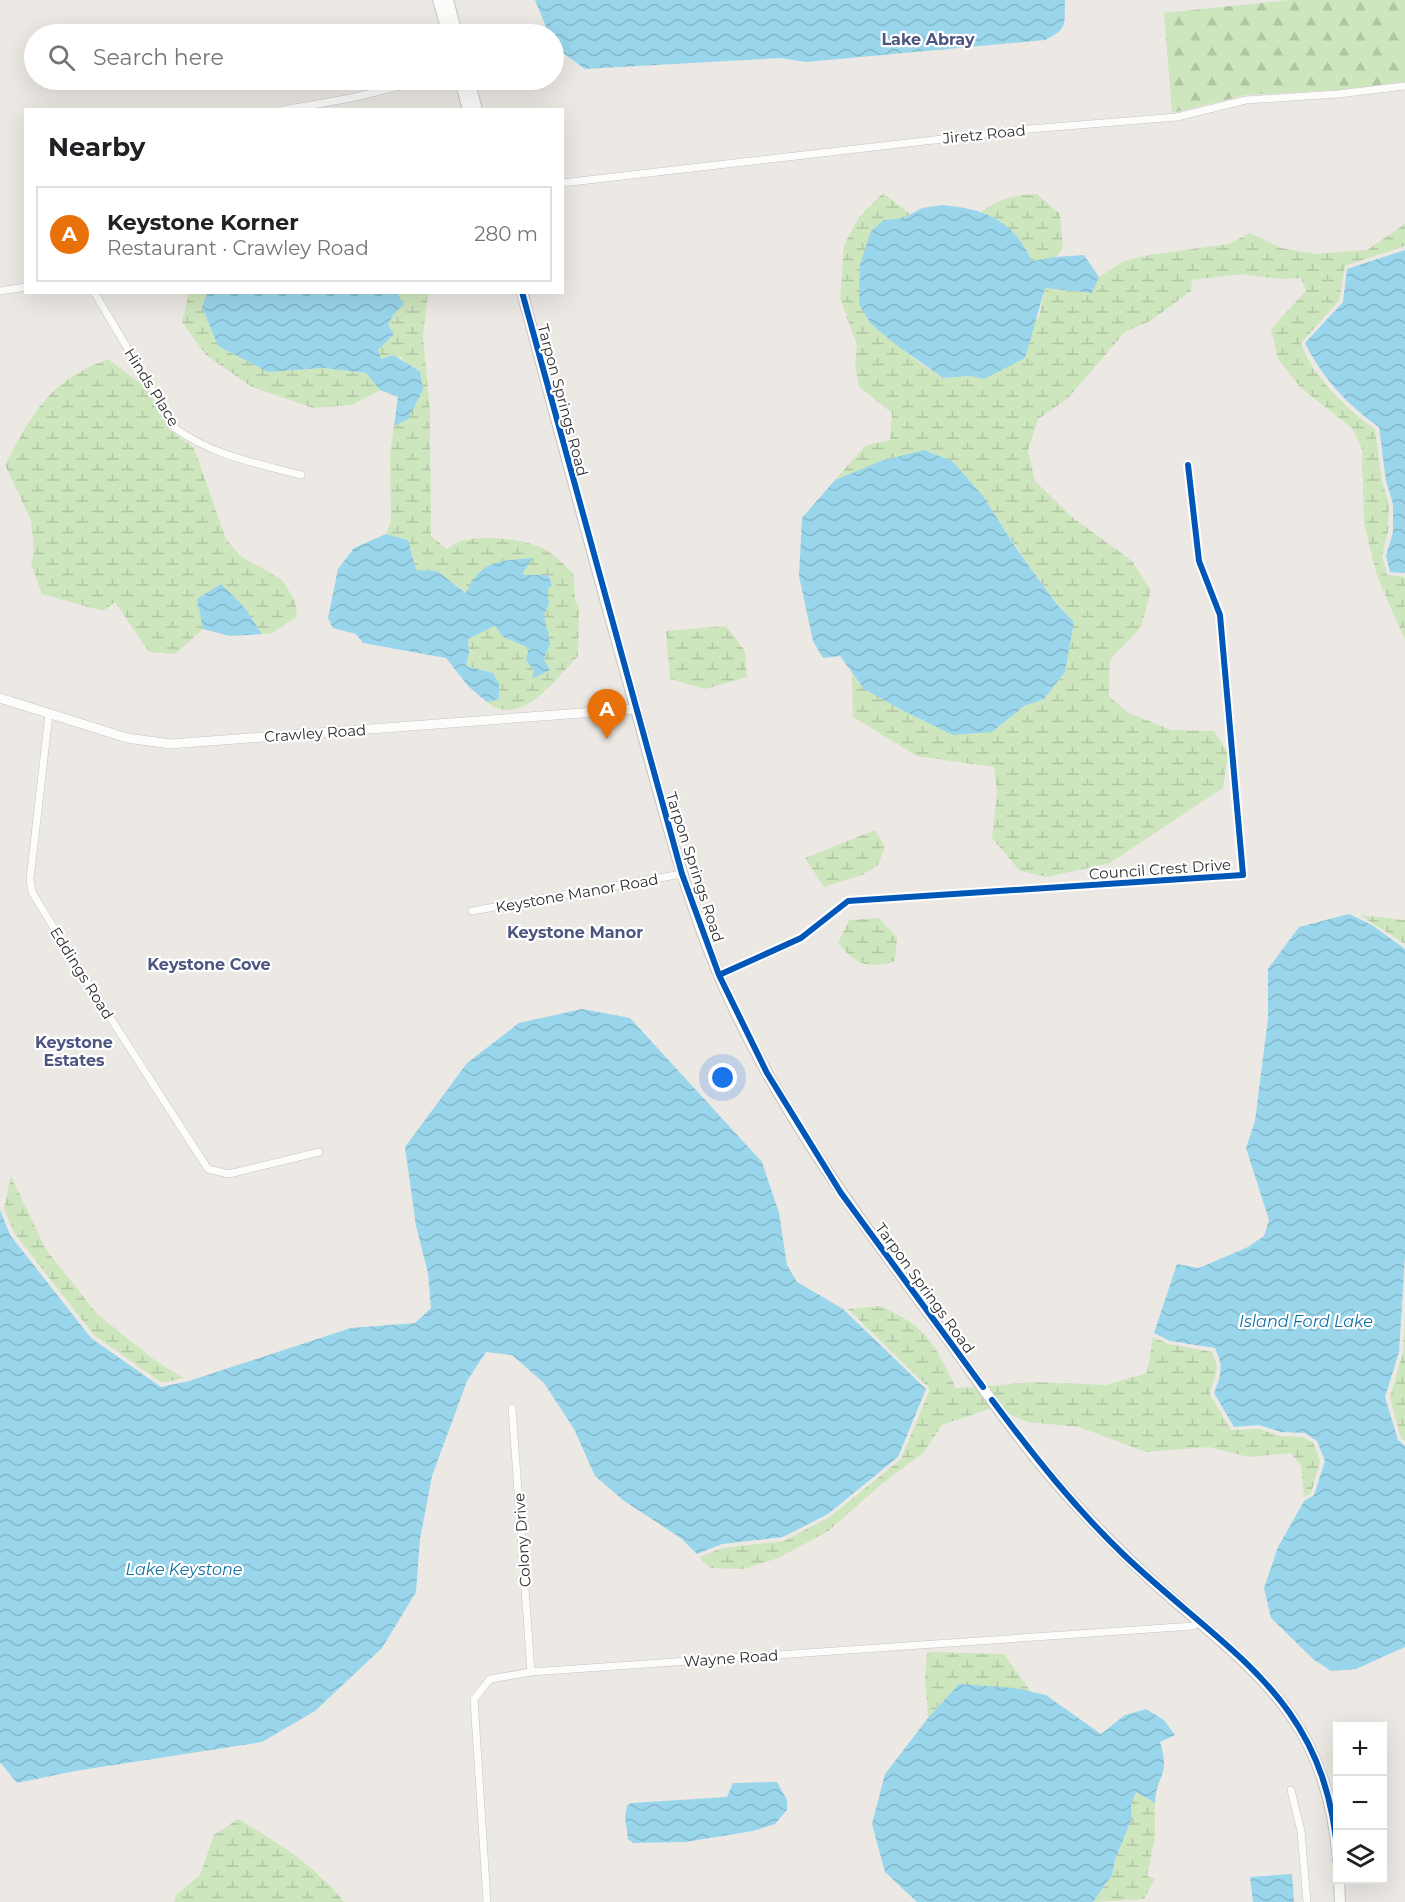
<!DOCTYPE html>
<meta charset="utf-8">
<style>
body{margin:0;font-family:Montserrat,sans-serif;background:#f2f2f2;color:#202124}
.controls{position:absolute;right:18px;bottom:18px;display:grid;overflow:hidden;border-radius:0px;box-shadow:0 6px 24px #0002}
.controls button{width:54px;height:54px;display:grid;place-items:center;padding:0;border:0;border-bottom:2px solid #e0e0e0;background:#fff;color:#202124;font:30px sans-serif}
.you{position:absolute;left:723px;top:1078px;width:21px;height:21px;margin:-15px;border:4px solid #fff;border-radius:50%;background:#1a73e8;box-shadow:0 0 0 9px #1a73e833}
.badge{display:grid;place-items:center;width:39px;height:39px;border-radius:50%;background:#ea580c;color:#fff;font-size:20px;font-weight:700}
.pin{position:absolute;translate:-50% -50px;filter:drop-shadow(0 2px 3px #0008)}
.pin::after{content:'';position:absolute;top:32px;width:21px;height:18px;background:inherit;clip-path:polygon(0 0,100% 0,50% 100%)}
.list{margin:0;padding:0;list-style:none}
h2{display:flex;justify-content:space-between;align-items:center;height:78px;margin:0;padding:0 24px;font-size:26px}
h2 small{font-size:20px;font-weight:400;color:#757577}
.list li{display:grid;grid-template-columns:39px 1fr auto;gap:18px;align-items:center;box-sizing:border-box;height:96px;margin:0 12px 12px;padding:0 12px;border:2px solid #e0e0e0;border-radius:0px}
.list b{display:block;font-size:22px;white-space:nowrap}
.list p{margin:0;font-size:20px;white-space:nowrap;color:#757577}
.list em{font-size:20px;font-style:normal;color:#757577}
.icon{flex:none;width:33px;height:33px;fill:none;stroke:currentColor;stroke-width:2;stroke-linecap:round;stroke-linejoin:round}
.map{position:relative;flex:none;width:1405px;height:1902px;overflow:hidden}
.search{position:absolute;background:#fff;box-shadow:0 6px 24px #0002;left:24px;top:24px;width:540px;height:66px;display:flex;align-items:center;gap:15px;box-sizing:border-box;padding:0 21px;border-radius:33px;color:#757577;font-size:22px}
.panel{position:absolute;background:#fff;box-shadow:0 6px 24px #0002;left:24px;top:108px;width:540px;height:186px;border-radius:0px}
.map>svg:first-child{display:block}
.forest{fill:url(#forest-firs)}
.wetland{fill:url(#wetland-marsh)}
.water{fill:url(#water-waves)}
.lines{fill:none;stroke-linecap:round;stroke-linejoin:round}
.minor-casing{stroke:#c5c4c5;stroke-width:8}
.tertiary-casing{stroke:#c5c4c5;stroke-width:10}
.secondary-casing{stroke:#c5c4c5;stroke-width:12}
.minor{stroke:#fcfcfb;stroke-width:7}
.tertiary{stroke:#fcfcfb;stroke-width:9}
.secondary{stroke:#fcfcfb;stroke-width:10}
.cycleway-casing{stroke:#fff;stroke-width:10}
.cycleway{stroke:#0057b8;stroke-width:6}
.labels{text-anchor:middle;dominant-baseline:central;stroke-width:4.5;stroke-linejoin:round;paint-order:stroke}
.street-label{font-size:15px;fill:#2e2e2e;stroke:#fff}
.neighbourhood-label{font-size:16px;font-weight:bold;fill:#4d5680;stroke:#fff}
.water-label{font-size:16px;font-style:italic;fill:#0d6fa3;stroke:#fff}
</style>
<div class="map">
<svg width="1405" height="1902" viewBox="0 0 1405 1902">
<defs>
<pattern id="forest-firs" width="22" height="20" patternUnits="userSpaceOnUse" patternTransform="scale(1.5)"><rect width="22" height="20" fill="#cee6be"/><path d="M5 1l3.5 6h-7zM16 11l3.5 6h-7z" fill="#b1c6a4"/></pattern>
<pattern id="wetland-marsh" width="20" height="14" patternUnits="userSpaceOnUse" patternTransform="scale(1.5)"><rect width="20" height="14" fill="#cee6be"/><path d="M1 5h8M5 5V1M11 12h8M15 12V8" fill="none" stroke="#b1c6a4"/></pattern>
<pattern id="water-waves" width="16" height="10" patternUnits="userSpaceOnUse" patternTransform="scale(1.5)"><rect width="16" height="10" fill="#99d6ec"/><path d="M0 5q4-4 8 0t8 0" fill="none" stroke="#84b8cb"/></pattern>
</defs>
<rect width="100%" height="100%" fill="#ece8e4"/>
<path class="forest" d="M 1289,0 L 1405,0 L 1405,82 L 1337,90 L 1246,95 L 1172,113 L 1164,13 Z"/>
<path class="wetland" d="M 883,193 L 910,214 L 904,218 L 884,220 L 860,265 L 871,324 L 921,364 L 943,378 L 970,376 L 984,379 L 1039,317 L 1045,288 L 1092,293 L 1099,277 L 1124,261 L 1149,255 L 1229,244 L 1250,233 L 1281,248 L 1316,254 L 1367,250 L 1405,224 L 1405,246 L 1345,266 L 1339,301 L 1301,343 C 1311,375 1348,411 1375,429 L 1382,481 L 1389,505 L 1388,531 L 1382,556 L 1387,575 L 1405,577 L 1405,640 L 1377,576 L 1364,524 L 1362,449 L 1352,428 L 1301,388 L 1278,359 L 1271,329 L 1306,291 L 1301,278 L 1280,279 L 1241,274 L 1192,280 L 1191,291 L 1150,321 L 1125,332 L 1067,399 L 1038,419 L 1028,451 L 1035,481 L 1072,517 L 1132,561 L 1151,590 L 1141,627 L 1110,660 L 1109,696 L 1127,712 L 1171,730 L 1214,731 L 1228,753 L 1223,788 L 1110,863 L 1047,877 L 1020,871 L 992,838 L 997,793 L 994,767 L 917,756 L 853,717 L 852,673 L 864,689 L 953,735 L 992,732 L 1024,706 L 1044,699 L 1065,672 L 1074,622 C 1038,584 1011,539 983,496 L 835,480 L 865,446 L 890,440 L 892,413 L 859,387 L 855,365 L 857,345 L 840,298 L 844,245 L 859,217 Z
M 1037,194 L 1060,214 L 1063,249 L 1053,259 L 1032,262 C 1021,237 1006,221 981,212 C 999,198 1014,195 1037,194 Z
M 189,293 L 207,293 L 202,307 L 218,346 L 268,372 L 323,368 L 366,373 L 380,390 L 352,405 L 313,408 L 252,387 L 206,355 L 182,322 Z
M 400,293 L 428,293 L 423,337 L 430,412 L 431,536 L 447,549 C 464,531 526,538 546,550 C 557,557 566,566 574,575 L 575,600 L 579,607 L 578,656 C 558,677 520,730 487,702 L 499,699 L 493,673 L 466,666 L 469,652 L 468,639 L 495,626 L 503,637 L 529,648 L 550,670 L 544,659 C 553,635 541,632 544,614 C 545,605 549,601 547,590 L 552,585 L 548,575 L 521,575 L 531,558 C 500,561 478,561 467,594 C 455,580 432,573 415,570 L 406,539 L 386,534 L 391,521 L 390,455 L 394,426 L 408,419 L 420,370 L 406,363 L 401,357 L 381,359 L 378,349 L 394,334 L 388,325 Z
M 108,359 L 145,387 L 171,431 L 194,448 L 226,539 L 240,556 L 281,579 L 295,600 L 297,617 L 272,633 L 262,634 L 245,608 L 197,599 L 203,629 L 175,654 L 149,652 L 115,602 L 103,611 L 42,594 L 31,564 L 34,551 L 31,520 L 5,465 C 35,410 47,383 108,359 Z
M 726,626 L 745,651 L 747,677 L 705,689 L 670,679 L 666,631 Z
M 875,830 L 885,847 L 878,865 L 862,875 L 824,887 L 805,858 Z
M 1360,915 L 1405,920 L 1405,944 Z
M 879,918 L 897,938 L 895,961 C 869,970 855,964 838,943 L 849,920 Z
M 11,1176 L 45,1248 L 97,1314 L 157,1362 L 184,1378 L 162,1383 L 94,1335 L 14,1233 L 4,1209 Z
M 881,1306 C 929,1329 933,1342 956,1388 L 977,1387 L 992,1408 L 942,1425 L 923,1453 L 883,1483 L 827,1532 L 778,1558 L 744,1569 L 710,1568 L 699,1557 L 723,1548 L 784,1541 L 831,1516 L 901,1459 L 930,1389 L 848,1309 Z
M 1405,1315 L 1405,1441 L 1401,1438 L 1390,1397 L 1403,1352 Z
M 1153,1337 L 1169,1344 L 1212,1352 C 1222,1372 1213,1375 1210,1395 L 1231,1430 L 1259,1429 L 1280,1436 L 1303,1437 L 1314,1444 L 1320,1461 L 1311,1493 L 1304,1497 L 1301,1466 L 1291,1453 L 1249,1457 L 1209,1447 L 1146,1452 L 1079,1427 L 1028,1422 L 1009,1414 L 988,1386 L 1033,1382 L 1106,1385 L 1147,1373 Z
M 927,1652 L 1004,1654 L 1031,1692 L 959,1684 L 928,1718 L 925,1678 Z
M 1136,1792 L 1155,1803 L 1155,1837 L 1147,1876 L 1155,1879 L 1144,1899 L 1093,1902 L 1112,1875 L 1115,1860 L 1132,1818 L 1131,1805 Z
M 238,1819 C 276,1841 317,1867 344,1902 L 174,1902 L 176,1895 L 200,1875 L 214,1835 Z"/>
<path class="water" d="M 535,0 L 1065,0 C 1064,24 1069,29 1045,40 L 806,62 L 780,58 L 585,69 L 556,48 L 554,34 L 549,34 Z
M 942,205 C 986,209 1013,220 1032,261 L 1055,257 L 1084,255 L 1099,277 L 1092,293 L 1045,288 L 1025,358 L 984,379 L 970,376 L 943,378 L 895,344 L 871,324 L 859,304 L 860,265 L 871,231 L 884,220 L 904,218 L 922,208 Z
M 1405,250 L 1405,573 L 1390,572 L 1386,556 L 1393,532 L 1393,504 L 1386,481 L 1379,427 C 1348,406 1322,377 1305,343 L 1343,302 L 1347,269 Z
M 207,293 L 400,293 L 398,295 L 404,304 L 393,315 L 388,325 L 394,334 L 378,350 L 381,359 L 393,355 L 420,371 L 423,390 L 408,419 L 394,426 L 398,397 L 380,390 L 366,373 L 323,368 L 268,372 L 218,346 L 202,307 Z
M 924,450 L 952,461 L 983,496 L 1018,551 L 1056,603 L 1074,622 L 1065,672 L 1044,699 L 1024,706 L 992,732 L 953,735 L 900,709 L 864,689 L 840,656 L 823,658 L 813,641 L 799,576 L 802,518 L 835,480 L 881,461 Z
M 386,534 L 408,540 L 416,570 L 437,571 L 466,593 C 481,560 498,561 532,558 L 522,575 L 548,575 L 552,585 L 547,590 L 549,603 L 544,615 L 550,644 L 544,659 L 550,670 L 532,679 L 534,671 L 526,660 L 529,648 L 503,637 L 495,626 L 468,639 L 469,652 L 466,666 L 493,673 L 499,683 L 499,699 L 487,702 L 469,687 L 446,658 L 363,643 L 356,634 L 333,628 L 328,618 L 338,569 L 354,548 Z
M 221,584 L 245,608 L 262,634 L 230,636 L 203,629 L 197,599 Z
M 1349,914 L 1372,925 L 1405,949 L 1405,1256 L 1399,1352 L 1385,1397 L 1398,1440 L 1405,1446 L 1405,1647 L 1356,1669 L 1331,1671 L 1313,1659 L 1271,1618 L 1264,1588 L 1278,1547 L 1304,1501 L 1314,1495 L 1325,1461 L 1317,1441 L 1305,1433 L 1281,1432 L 1259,1425 L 1234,1427 L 1214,1393 C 1221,1375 1224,1366 1215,1348 L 1170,1341 L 1154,1333 L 1177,1264 L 1199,1268 L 1248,1247 L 1264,1236 L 1269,1220 L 1246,1148 L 1255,1121 L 1268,1018 L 1268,969 L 1299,927 Z
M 582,1009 L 630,1018 L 762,1162 L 779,1213 L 787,1265 L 797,1282 L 843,1309 L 926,1389 L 898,1457 L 828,1514 L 783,1537 L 722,1544 L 697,1554 L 682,1539 L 623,1500 L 595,1476 L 574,1429 L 544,1383 L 512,1355 L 486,1352 L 467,1381 L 432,1476 L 420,1539 L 416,1592 L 382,1648 L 315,1711 L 262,1742 L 75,1771 L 17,1783 L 0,1762 L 0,1210 L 10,1235 L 91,1338 L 161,1387 L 189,1381 L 351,1328 L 415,1323 L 431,1308 L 428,1273 L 416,1226 L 405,1147 L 467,1063 L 519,1023 Z
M 959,1684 L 1015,1688 L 1046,1695 L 1101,1734 L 1125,1715 L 1146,1709 L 1164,1720 L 1175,1735 L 1160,1742 C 1171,1776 1156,1775 1155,1803 L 1136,1792 L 1131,1805 L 1132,1818 L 1115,1860 L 1112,1875 L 1093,1902 L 917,1902 L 885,1872 L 872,1824 L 885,1774 L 928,1718 Z
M 777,1782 L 787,1800 L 787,1810 L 775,1824 L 753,1831 L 685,1842 L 633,1843 L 628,1839 L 625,1817 L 627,1806 L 631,1803 L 727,1797 L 733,1783 Z
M 1292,1874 L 1294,1902 L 1253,1902 L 1250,1877 Z"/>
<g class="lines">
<g class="minor-casing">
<path id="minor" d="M 283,110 L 351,98 L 424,80
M 562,183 L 1029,129 L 1177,117 L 1246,100 L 1338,94 L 1405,86
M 0,291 L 26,287
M 94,292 L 175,428 C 213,456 257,463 301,475
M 49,714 L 30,879 L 32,892 L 80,971 L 208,1169 L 229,1174 L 319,1152
M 472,911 L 682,874
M 719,975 L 801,938 L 848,901 L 1243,875 L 1220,615 L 1199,561 L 1188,465
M 512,1408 L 531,1672
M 1291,1790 L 1301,1831 L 1307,1902
M 487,1902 L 474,1699 L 490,1679 L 531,1672 L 1193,1626 L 1199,1622"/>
</g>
<g class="tertiary-casing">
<path id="tertiary" d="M 0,698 L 127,738 L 170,744 L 635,709"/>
</g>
<g class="secondary-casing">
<path id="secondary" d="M 438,0 L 448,34
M 448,0 L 457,34
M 460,80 L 468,110
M 469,80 L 477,110
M 522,292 C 560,433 597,573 637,713 C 661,801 683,889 718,973 C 771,1099 852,1210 933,1319 C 971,1370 1006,1424 1047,1472 C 1082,1514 1121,1553 1161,1589 C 1260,1676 1326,1717 1338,1860
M 1339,1880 L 1340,1902"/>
</g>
<use href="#minor" class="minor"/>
<use href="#tertiary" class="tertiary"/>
<use href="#secondary" class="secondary"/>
<g class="cycleway-casing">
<path id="cycleway" d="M 522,292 L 682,874 L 719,975 L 767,1073 L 841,1193 L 983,1387
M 719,975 L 801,938 L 848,901 L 1243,875 L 1220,615 L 1199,561 L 1188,465
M 992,1400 C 1033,1455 1075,1508 1124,1555 C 1229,1655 1327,1697 1338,1860"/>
</g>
<use href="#cycleway" class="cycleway"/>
</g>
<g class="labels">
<g class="street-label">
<text transform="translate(984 134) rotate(-6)">Jiretz Road</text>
<text transform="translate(152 387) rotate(58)">Hinds Place</text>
<text transform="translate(563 400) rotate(75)">Tarpon Springs Road</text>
<text transform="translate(315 733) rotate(-4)">Crawley Road</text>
<text transform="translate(695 867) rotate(72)">Tarpon Springs Road</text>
<text transform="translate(1160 869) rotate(-4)">Council Crest Drive</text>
<text transform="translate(577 893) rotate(-10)">Keystone Manor Road</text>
<text transform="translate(82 973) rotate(58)">Eddings Road</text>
<text transform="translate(925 1288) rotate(54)">Tarpon Springs Road</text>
<text transform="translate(522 1540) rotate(-94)">Colony Drive</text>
<text transform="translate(731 1658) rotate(-4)">Wayne Road</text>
</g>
<g class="neighbourhood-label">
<text x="928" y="39">Lake Abray</text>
<text x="575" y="932">Keystone Manor</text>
<text x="209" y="964">Keystone Cove</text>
<text x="74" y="1042">Keystone<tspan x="74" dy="18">Estates</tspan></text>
</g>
<g class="water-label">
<text x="1306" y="1321">Island Ford Lake</text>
<text x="184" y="1569">Lake Keystone</text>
</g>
</g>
</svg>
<div class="controls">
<button>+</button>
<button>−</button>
<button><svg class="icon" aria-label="layers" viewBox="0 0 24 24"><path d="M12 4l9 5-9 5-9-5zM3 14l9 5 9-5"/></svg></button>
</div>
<div class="you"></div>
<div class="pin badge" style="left:607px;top:739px;background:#e8710a">A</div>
<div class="search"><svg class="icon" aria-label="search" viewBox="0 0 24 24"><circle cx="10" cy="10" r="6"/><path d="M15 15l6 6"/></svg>Search here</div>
<section class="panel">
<h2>Nearby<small></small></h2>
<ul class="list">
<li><span class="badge" style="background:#e8710a">A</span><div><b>Keystone Korner</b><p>Restaurant · Crawley Road</p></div><em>280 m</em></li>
</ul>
</section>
</div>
